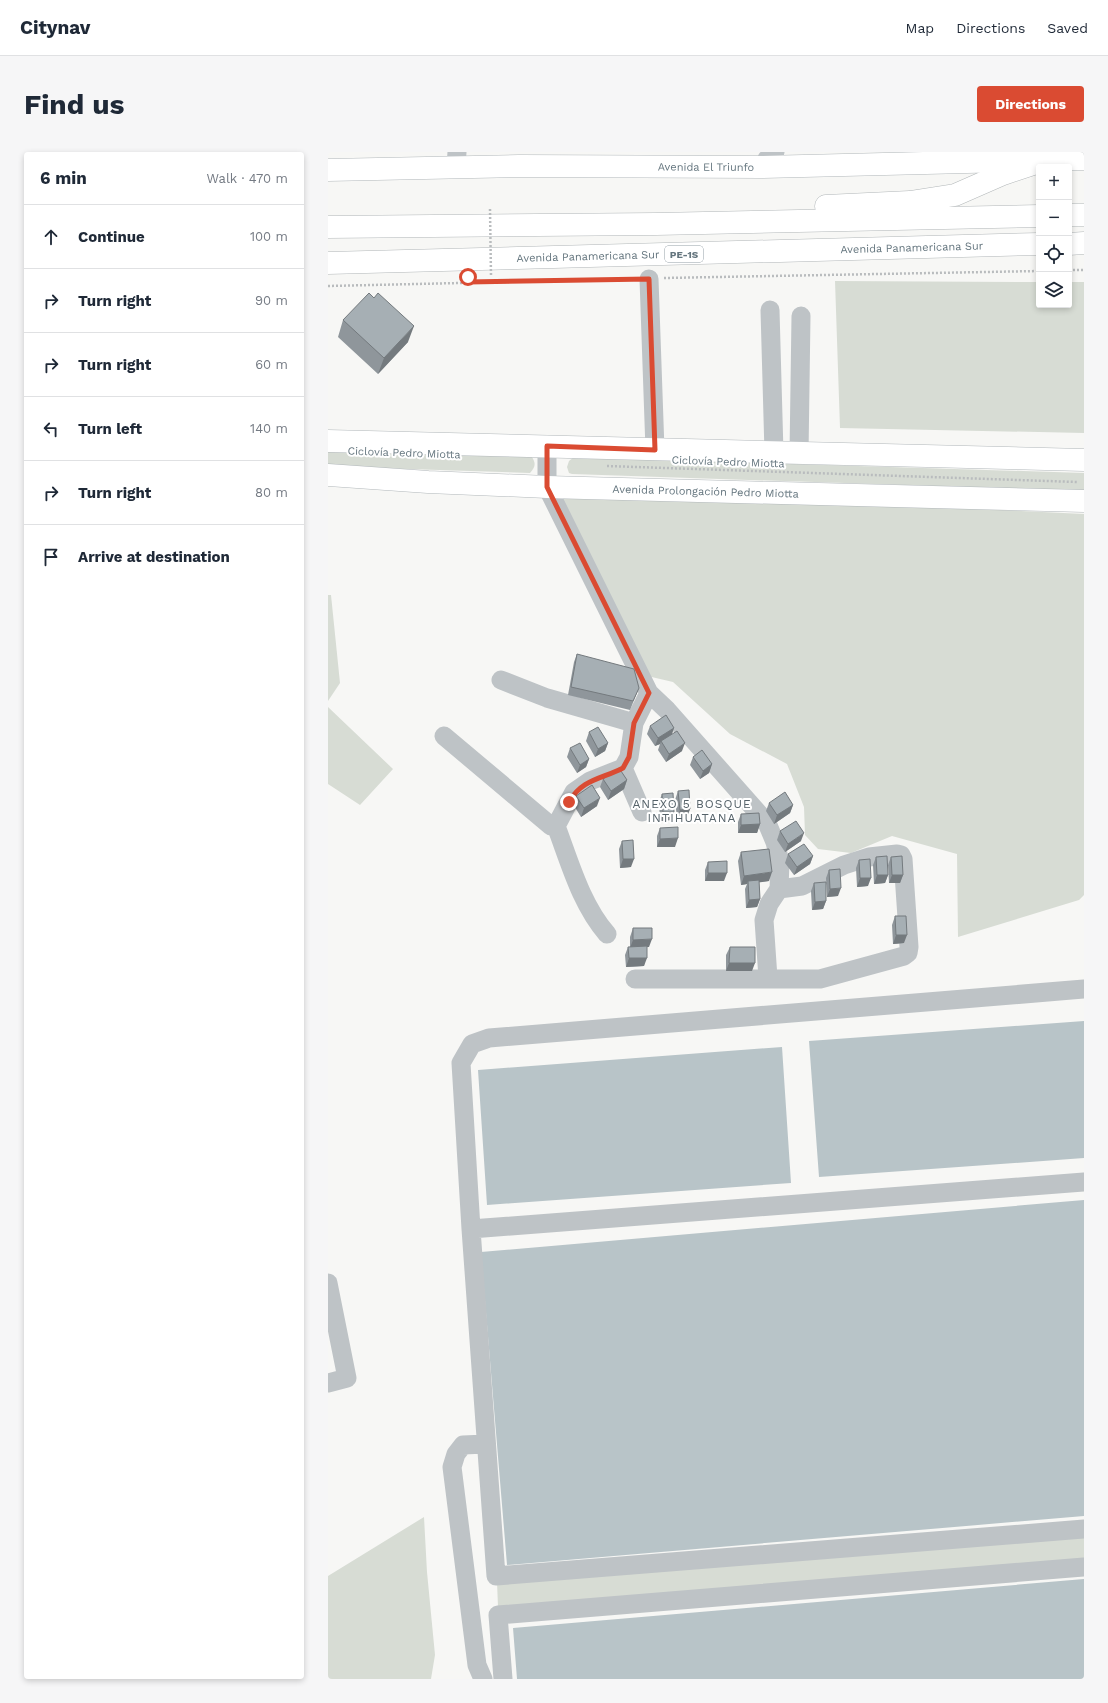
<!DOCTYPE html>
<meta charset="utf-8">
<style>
body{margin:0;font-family:"Work Sans",sans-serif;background:#f6f6f7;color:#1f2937}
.controls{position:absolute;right:12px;top:12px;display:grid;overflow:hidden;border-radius:4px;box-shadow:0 2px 6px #0003}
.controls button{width:36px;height:36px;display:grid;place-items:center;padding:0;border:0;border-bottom:1px solid #e0e1e3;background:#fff;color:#1f2937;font:20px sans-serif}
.stop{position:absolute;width:12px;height:12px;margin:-9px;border:3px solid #da4b32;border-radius:50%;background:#fff}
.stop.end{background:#da4b32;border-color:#fff;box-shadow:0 1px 4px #0008}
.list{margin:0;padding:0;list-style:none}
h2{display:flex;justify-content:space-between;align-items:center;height:52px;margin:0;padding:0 16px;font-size:17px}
h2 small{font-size:13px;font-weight:400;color:#747a83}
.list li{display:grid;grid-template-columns:26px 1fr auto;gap:12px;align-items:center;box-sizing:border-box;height:64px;padding:0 16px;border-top:1px solid #e0e1e3}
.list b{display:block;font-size:15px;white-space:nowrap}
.list em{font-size:13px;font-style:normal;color:#747a83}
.icon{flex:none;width:22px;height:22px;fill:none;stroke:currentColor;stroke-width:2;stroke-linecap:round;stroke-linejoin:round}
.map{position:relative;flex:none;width:756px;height:1527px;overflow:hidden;border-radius:4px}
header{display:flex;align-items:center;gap:24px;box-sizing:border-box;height:56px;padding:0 20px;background:#fff;border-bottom:1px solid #e0e1e3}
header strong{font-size:19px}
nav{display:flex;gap:22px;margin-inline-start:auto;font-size:14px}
.intro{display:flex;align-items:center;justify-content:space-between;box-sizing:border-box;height:96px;padding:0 24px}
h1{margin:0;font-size:28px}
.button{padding:10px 18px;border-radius:4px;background:#da4b32;color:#fff;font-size:14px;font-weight:700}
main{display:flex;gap:24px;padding:0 24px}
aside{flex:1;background:#fff;border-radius:4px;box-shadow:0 2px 6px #0003}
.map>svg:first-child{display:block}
.green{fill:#d7dcd4}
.water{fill:#b8c4c8}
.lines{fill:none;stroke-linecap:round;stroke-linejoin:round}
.major-casing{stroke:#b2b8bb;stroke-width:23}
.highway-casing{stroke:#b2b7b9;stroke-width:23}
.path{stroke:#b9bcbe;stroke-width:2.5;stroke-dasharray:2 2;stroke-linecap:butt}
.minor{stroke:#bec3c6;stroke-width:19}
.major{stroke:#fff;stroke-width:22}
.highway{stroke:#fff;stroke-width:22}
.path-bridge{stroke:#b9bcbe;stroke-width:2.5;stroke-dasharray:2 2;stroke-linecap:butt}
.wall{fill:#8f969b}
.shaded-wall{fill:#747a7e}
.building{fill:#a6afb4;stroke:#747a7e}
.route{stroke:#da4b32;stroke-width:5}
.labels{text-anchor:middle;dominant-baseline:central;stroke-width:4;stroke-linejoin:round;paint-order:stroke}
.shield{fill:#fff;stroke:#929ea5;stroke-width:1}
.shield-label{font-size:10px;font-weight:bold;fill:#64757e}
.street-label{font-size:11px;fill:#64757e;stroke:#fff}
.neighbourhood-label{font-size:12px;letter-spacing:1px;fill:#556269;stroke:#fff}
</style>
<header>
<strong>Citynav</strong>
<nav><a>Map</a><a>Directions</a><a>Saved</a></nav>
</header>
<div class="intro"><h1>Find us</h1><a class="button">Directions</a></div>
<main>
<aside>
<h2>6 min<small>Walk · 470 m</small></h2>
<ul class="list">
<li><svg class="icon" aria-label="ahead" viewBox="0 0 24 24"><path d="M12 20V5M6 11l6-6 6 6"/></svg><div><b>Continue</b></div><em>100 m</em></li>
<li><svg class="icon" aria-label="right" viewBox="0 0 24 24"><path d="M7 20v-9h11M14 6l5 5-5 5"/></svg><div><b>Turn right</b></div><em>90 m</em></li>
<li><svg class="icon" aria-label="right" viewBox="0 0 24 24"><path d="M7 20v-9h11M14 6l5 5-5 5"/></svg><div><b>Turn right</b></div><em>60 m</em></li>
<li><svg class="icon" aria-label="left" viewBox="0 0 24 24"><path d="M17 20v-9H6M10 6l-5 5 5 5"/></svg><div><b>Turn left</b></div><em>140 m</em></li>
<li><svg class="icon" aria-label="right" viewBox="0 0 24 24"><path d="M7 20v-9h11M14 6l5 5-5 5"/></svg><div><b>Turn right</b></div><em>80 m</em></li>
<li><svg class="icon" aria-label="arrive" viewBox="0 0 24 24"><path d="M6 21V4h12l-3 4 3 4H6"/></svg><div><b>Arrive at destination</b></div></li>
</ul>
</aside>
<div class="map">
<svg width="756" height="1527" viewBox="0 0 756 1527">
<rect width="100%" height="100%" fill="#f7f7f5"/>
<path class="green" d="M 507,129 L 711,130 L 711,153 L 741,153 L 741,130 L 756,130 L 756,281 L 512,276 Z
M 0,299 L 203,304 C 208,310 208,315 202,321 L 17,315 L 0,314 Z
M 246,305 L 756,321 L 756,339 L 244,322 L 241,321 L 239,315 L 241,309 Z
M 239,337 L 756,362 L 756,743 L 751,748 L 630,785 L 629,702 L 564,684 L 523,701 L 490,697 L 477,683 L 476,655 L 459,612 L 402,582 L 345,530 L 315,523 L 229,342 Z
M 0,443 L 3,443 L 12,531 L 0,549 Z
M 0,555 L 65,617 L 32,653 L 0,632 Z
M 96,1365 L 99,1420 L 107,1503 L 103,1527 L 0,1527 L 0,1424 Z
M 756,1379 L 756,1410 L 170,1455 L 169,1430 Z"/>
<path class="water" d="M 756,869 L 756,1006 L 491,1025 L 481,889 Z
M 454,895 L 463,1031 L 159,1053 L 150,918 Z
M 756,1048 L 756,1364 L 179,1413 L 153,1100 Z
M 756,1427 L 756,1527 L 189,1527 L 185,1476 Z"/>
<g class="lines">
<g class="major-casing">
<g id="major">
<path id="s1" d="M 0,18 L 191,14 L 435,15 L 756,7"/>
<path d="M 0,289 C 252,294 504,303 756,308"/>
<path id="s2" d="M 0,323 L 100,330 L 219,335 L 756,349"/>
</g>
</g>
<g class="highway-casing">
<g id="highway">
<path d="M 498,54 L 582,50 L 627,43 L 675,22 L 717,8"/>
<path d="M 741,63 L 756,63"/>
<path d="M 0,75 L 328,72 L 711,64"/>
<path d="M 741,92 L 756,91"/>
<path id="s3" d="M 0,111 L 711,92"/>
</g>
</g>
<path class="path" d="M 741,118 L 756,118
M 336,126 L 711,119
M 0,134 L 307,127
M 279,314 L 749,330"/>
<path class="minor" d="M 128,15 L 129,0
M 435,15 L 439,7 L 447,0
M 321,127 L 327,298
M 442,158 L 446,301
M 219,293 L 219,335 L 321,541 L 339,558 L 439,671 L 447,690 L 452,710 L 451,737 L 441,752 L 436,768 L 440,826
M 471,302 L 473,164
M 173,528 L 219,546 L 306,571
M 116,584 L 223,674 L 228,674
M 295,616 L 314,660
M 228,674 L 246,640 L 262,629 L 295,616 L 301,605 L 306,571 L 321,541
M 228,674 C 242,711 253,752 279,782
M 307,827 L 492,827 L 576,804 L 580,801 L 581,795 L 575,707 L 573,703 L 569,702 L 541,705 L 516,713 L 474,734 L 451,737
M 756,837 L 161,886 L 144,892 L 133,911 L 143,1077 L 168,1424 L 756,1377
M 143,1077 L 756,1030
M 0,1131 L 19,1226 L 0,1231
M 155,1527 L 149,1513 L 124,1315 L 128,1302 L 135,1293 L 158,1292
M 175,1527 L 170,1463 L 756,1415"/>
<use href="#major" class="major"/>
<use href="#highway" class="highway"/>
<path class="path-bridge" d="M 162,57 L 163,124"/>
</g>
<path class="wall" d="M 15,168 L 80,190 L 50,222 L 10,185 Z
M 249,502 L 311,536 L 302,558 L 240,543 L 246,510 Z
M 322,574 L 346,576 L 344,582 L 354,599 L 338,610 L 330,598 L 332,592 L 327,594 L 319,582 Z
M 261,580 L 280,591 L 277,599 L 267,605 L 258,589 Z
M 242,596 L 261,607 L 258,615 L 249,621 L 239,605 Z
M 365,605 L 384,612 L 381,621 L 372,627 L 362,613 Z
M 275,627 L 299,628 L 296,637 L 280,648 L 272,635 Z
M 350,639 L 362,657 L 359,665 L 349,666 L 347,648 Z
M 334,642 L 346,660 L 343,668 L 332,669 L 331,650 Z
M 248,644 L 269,654 L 253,665 L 245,652 Z
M 441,651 L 465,653 L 462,661 L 446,672 L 438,659 Z
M 413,662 L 432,672 L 429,681 L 410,681 L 410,670 Z
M 332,676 L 347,695 L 329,695 L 329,684 Z
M 452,679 L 473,689 L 457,700 L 449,688 Z
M 294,689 L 303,715 L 292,716 L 291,697 Z
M 413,700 L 441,729 L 431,730 L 432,747 L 429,755 L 418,756 L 417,737 L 419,732 L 413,733 L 410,709 Z
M 460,702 L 485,704 L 482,712 L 466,723 L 457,711 Z
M 548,705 L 560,723 L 557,731 L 546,732 L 545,713 Z
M 563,705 L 575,723 L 572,731 L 561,731 L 560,713 Z
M 531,708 L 540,734 L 529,735 L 528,716 Z
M 380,710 L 396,729 L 377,729 L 377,718 Z
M 501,718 L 510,744 L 499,745 L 498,726 Z
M 486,731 L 498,749 L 495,757 L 484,758 L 483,739 Z
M 567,764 L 576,791 L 565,792 L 564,773 Z
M 305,776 L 321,795 L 319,795 L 316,814 L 298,815 L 297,803 L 300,795 L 302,795 L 302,785 Z
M 402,795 L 424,819 L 398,819 L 398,803 Z"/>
<path class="shaded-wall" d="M 86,174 L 80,190 L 50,222 L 56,206 Z
M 346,576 L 343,584 L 333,589 L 332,592 L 327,594 L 330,586 Z
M 280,591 L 277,599 L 267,605 L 270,597 Z
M 357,591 L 354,599 L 338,610 L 341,602 Z
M 261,607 L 258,615 L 249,621 L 252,613 Z
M 384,612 L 381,621 L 372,627 L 375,619 Z
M 299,628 L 296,637 L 280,648 L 283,639 Z
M 272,646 L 269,654 L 253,665 L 256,656 Z
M 465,653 L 462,661 L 446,672 L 449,663 Z
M 362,657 L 359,665 L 349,666 L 352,658 Z
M 335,660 L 346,660 L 343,668 L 332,669 Z
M 432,672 L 429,681 L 410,681 L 413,673 Z
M 476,681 L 473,689 L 457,700 L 460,692 Z
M 350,686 L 347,695 L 329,695 L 332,687 Z
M 485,704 L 482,712 L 466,723 L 469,715 Z
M 295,707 L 306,707 L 303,715 L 292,716 Z
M 444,720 L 441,729 L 420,732 L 420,729 L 419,732 L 413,733 L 416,724 Z
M 380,721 L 399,721 L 396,729 L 377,729 Z
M 549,723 L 560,723 L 557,731 L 546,732 Z
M 564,723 L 575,723 L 572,731 L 561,731 Z
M 532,726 L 543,726 L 540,734 L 529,735 Z
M 513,736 L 510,744 L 499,745 L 502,737 Z
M 432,747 L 429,755 L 418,756 L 421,748 Z
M 498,749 L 495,757 L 484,758 L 487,750 Z
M 568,783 L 579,783 L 576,791 L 565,792 Z
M 324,787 L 321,795 L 302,796 L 305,788 Z
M 301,806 L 319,806 L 316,814 L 298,815 Z
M 401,811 L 427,811 L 424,819 L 398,819 Z"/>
<path class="building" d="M 41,141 L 46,146 L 50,141 L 86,174 L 56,206 L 15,168 Z
M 249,502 L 306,517 L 311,536 L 305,549 L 243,535 Z
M 338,563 L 346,576 L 330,586 L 322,574 Z
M 270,575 L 280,591 L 270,597 L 261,580 Z
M 349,579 L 357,591 L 341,602 L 333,589 Z
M 252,591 L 261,607 L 252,613 L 242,596 Z
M 374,598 L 384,612 L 375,619 L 365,605 Z
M 291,616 L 299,628 L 283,639 L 275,627 Z
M 264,633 L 272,646 L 256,656 L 248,644 Z
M 361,638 L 362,657 L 352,658 L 350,639 Z
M 457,640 L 465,653 L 449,663 L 441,651 Z
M 345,641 L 346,660 L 335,660 L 334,642 Z
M 431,661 L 432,672 L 413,673 L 413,662 Z
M 468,669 L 476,681 L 460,692 L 452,679 Z
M 350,675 L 350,686 L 332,687 L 332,676 Z
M 305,688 L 306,707 L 295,707 L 294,689 Z
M 476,692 L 485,704 L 469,715 L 460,702 Z
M 441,697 L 444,720 L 416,724 L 413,700 Z
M 559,704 L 560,723 L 549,723 L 548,705 Z
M 574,704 L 575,723 L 564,723 L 563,705 Z
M 542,707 L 543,726 L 532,726 L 531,708 Z
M 399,709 L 399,721 L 380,721 L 380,710 Z
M 512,717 L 513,736 L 502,737 L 501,718 Z
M 431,728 L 432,747 L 421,748 L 420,729 Z
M 498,730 L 498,749 L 487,750 L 486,731 Z
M 567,764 L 578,764 L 579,783 L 568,783 Z
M 305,776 L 324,776 L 324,787 L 305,788 Z
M 319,794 L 319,806 L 301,806 L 300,795 Z
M 402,795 L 427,795 L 427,811 L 401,811 Z"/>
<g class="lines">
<path class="route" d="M 140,125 L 140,130 L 321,127 L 327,298 L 219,294 L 219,335 L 321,541 L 306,571 L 301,605 L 295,616 C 274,627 254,627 241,650"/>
</g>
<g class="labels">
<rect class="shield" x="337" y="94" width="38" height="16" rx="3"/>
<g class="shield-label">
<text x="356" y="102">PE-1S</text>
</g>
<g class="street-label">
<text stroke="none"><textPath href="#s1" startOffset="378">Avenida El Triunfo</textPath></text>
<text stroke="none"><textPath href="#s3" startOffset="584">Avenida Panamericana Sur</textPath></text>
<text stroke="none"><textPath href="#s3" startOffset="260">Avenida Panamericana Sur</textPath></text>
<text transform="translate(76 301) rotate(2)">Ciclovía Pedro Miotta</text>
<text transform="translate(400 310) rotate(2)">Ciclovía Pedro Miotta</text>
<text stroke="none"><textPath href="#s2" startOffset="378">Avenida Prolongación Pedro Miotta</textPath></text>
</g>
<g class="neighbourhood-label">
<text x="364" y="652">ANEXO 5 BOSQUE<tspan x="364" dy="14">INTIHUATANA</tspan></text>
</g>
</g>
</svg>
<div class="controls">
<button>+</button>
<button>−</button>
<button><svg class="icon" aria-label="locate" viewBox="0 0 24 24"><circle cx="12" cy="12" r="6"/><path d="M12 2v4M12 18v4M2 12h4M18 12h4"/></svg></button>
<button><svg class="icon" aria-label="layers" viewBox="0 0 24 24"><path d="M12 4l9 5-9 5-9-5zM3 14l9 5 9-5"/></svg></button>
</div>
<div class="stop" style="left:140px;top:125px"></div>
<div class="stop end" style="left:241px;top:650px"></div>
</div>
</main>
